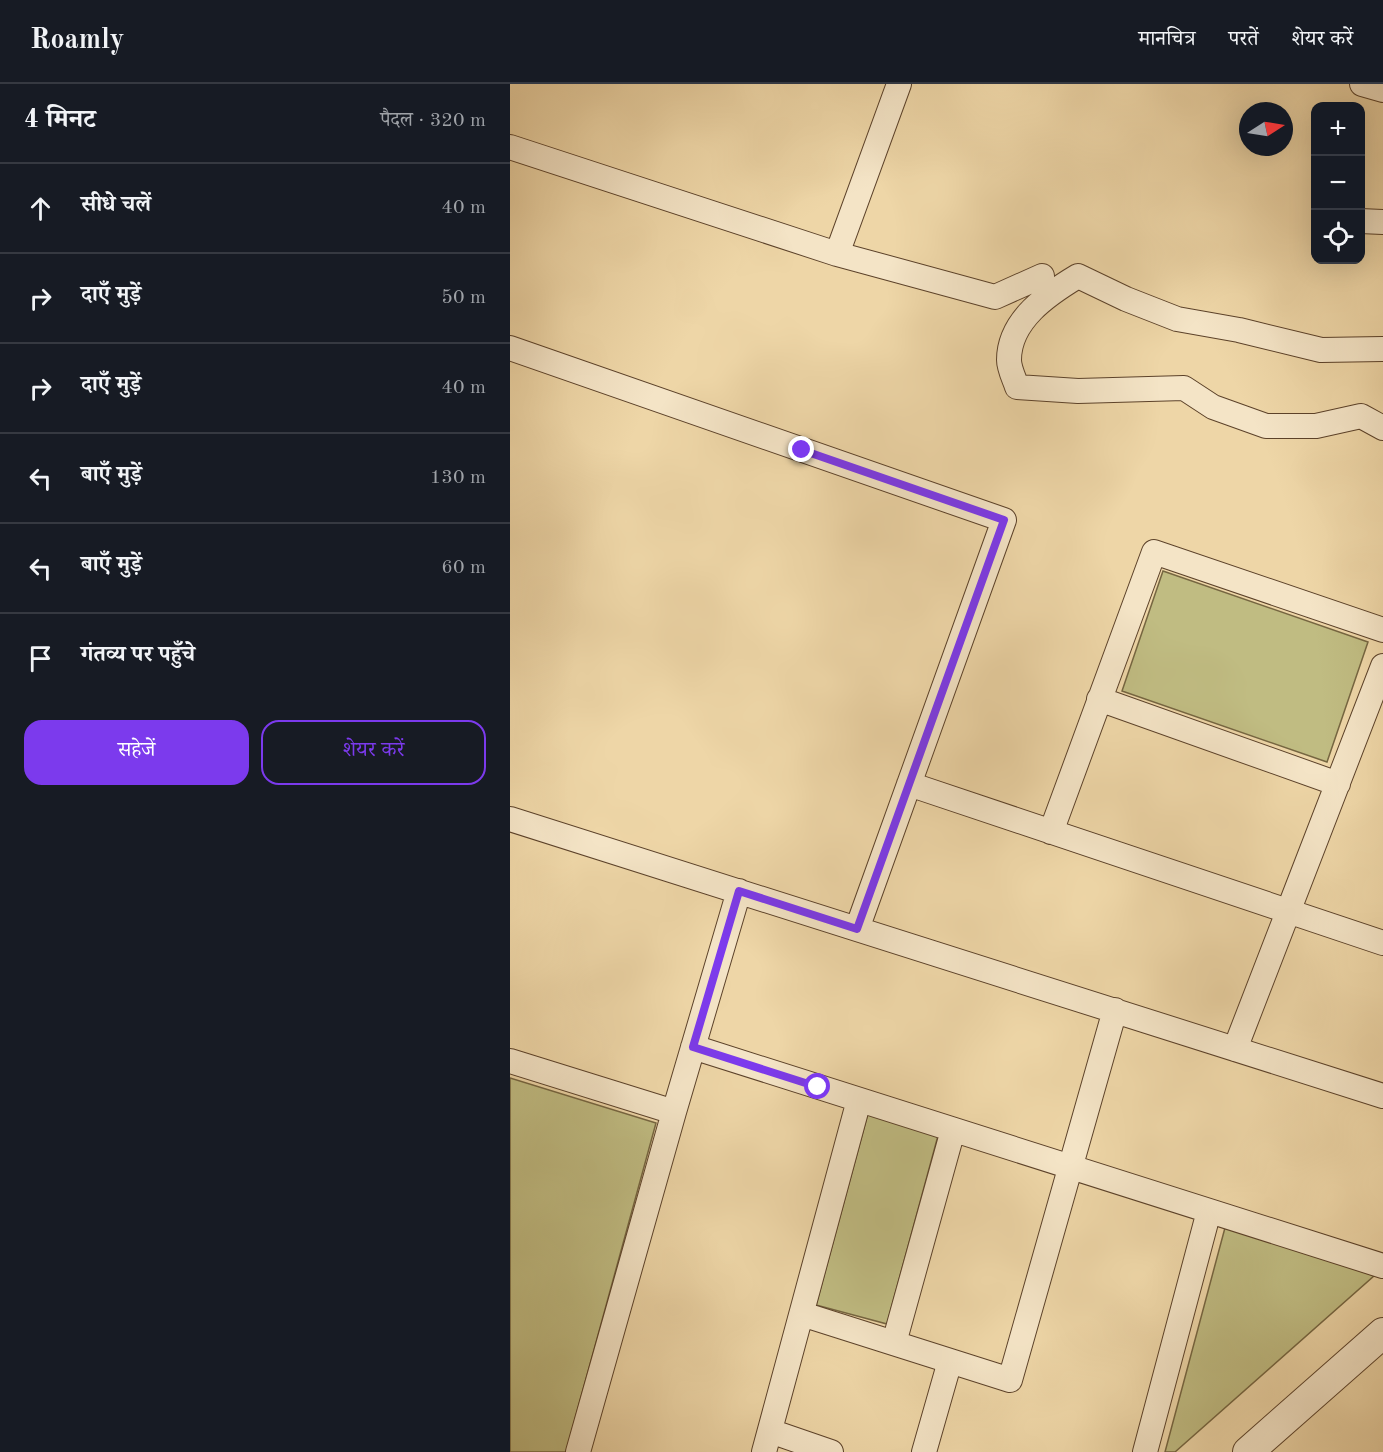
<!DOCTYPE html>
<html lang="hi">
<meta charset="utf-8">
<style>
body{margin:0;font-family:"Old Standard TT","Noto Serif Devanagari",serif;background:#20242c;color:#f1f3f6}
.controls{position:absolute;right:18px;top:18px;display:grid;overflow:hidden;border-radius:12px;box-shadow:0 6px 24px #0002}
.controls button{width:54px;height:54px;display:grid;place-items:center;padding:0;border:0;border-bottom:2px solid #363941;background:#171b24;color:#f1f3f6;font:30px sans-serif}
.compass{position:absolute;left:729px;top:18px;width:54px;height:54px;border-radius:50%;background:#171b24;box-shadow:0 6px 24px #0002;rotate:78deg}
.stop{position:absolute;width:18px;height:18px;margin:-14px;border:4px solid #7c3aed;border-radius:50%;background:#fff}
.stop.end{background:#7c3aed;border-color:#fff;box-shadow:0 2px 6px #0008}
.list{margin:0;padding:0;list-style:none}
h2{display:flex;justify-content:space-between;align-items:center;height:78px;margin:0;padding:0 24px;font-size:26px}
h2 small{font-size:20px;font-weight:400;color:#9ea1a6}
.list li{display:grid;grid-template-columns:39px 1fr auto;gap:18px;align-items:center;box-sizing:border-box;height:90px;padding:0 24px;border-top:2px solid #363941}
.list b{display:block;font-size:22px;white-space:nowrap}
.list em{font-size:20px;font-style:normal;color:#9ea1a6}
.actions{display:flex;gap:12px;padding:18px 24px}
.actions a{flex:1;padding:14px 0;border:2px solid #7c3aed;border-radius:18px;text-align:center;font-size:21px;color:#7c3aed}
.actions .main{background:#7c3aed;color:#fff}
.icon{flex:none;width:33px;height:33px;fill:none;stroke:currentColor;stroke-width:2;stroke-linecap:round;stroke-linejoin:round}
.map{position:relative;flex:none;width:873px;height:1368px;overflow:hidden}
header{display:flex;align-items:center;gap:36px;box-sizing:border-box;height:84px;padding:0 30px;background:#171b24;border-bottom:2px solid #363941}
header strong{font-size:28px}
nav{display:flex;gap:33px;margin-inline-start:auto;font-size:21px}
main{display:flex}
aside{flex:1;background:#171b24}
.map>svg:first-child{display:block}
.green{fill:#c0bc82;stroke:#766641;stroke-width:1.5}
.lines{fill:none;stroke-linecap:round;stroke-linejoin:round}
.minor-casing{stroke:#5c422a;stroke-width:26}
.tertiary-casing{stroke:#5c422a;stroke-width:32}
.minor{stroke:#f4e4c6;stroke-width:24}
.tertiary{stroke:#f4e4c6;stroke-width:30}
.route{stroke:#7c3aed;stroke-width:8}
</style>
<header>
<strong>Roamly</strong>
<nav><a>मानचित्र</a><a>परतें</a><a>शेयर करें</a></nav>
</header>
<main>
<aside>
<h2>4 मिनट<small>पैदल · 320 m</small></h2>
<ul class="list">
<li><svg class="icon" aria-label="ahead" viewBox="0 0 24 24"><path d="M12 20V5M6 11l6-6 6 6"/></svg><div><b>सीधे चलें</b></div><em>40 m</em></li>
<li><svg class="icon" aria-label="right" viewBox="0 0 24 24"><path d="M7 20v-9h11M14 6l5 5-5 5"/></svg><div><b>दाएँ मुड़ें</b></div><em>50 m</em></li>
<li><svg class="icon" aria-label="right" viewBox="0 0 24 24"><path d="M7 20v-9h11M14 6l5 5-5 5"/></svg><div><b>दाएँ मुड़ें</b></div><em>40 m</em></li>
<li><svg class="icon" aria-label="left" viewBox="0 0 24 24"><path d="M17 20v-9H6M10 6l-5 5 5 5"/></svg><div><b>बाएँ मुड़ें</b></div><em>130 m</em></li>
<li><svg class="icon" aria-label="left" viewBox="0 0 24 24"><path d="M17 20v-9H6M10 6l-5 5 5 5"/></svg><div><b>बाएँ मुड़ें</b></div><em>60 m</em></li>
<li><svg class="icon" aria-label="arrive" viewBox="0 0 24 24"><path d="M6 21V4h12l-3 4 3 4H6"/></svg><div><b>गंतव्य पर पहुँचे</b></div></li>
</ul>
<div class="actions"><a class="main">सहेजें</a><a>शेयर करें</a></div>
</aside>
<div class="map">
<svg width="873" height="1368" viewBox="0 0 873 1368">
<rect width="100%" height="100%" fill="#eed6a7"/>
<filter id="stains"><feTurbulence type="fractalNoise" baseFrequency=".00333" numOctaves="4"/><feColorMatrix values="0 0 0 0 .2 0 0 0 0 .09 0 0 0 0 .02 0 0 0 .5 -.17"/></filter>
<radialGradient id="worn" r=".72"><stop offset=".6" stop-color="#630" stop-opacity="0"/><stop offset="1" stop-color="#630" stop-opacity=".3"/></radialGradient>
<path class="green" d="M 653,487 L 858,558 L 817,678 L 612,607 Z
M 0,994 L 146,1039 L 56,1368 L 0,1368 Z
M 358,1029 L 429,1048 L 377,1240 L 306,1221 Z
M 716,1140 L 865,1191 L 665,1368 L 655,1368 Z"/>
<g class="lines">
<g class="minor-casing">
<path id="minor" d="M 852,0 L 873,6
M 0,63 L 327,170 L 485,213 L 532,192
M 850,137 L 873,138
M 327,170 L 389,0
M 0,264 L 494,436 L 347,845
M 873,265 L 811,266 L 729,246 L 667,235 L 616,215 L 568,192 C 538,210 499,236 499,276 C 499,285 505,296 507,303 L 568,307 L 674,304 L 703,323 L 756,342 L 806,342 L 851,332 L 873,344
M 589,615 L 828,700
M 399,700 L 873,859
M 0,735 L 873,1012
M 541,748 L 644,468 L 873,546
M 183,963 L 873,1182
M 725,965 L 873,582
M 0,977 L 164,1028
M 292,1230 L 500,1296 L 605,926
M 384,1259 L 443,1046
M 260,1347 L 321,1368
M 68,1368 L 164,1028 L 229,807
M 254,1368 L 349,1016
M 414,1368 L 440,1277
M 635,1368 L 699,1127"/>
</g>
<g class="tertiary-casing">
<path id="tertiary" d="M 738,1368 L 873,1249"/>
</g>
<use href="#minor" class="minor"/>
<use href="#tertiary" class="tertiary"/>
</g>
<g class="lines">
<path class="route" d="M 292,366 L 494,436 L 347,845 L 229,807 L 183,963 L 308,1003"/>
</g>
<rect width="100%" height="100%" filter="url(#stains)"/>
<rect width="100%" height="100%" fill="url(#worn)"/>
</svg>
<div class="controls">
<button>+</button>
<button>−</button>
<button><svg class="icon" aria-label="locate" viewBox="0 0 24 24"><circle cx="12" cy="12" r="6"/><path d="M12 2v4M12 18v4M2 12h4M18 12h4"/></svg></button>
</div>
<svg class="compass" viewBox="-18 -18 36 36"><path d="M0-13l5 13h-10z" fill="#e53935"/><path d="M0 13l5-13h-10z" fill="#9ea1a6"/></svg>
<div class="stop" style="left:308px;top:1003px"></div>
<div class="stop end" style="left:292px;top:366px"></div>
</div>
</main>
